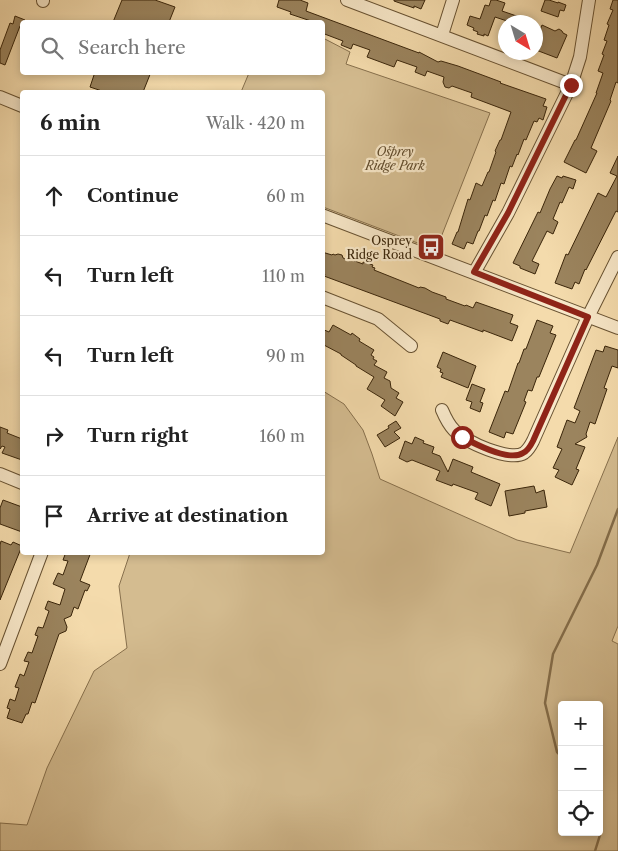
<!DOCTYPE html>
<meta charset="utf-8">
<style>
body{margin:0;font-family:"Libre Caslon Text",serif;background:#f2f2f2;color:#222}
.controls{position:absolute;right:15px;bottom:15px;display:grid;overflow:hidden;border-radius:5px;box-shadow:0 2px 8px #0003}
.controls button{width:45px;height:45px;display:grid;place-items:center;padding:0;border:0;border-bottom:1px solid #e0e0e0;background:#fff;color:#222;font:25px sans-serif}
.compass{position:absolute;left:498px;top:15px;width:45px;height:45px;border-radius:50%;background:#fff;box-shadow:0 2px 8px #0003;rotate:142deg}
.stop{position:absolute;width:15px;height:15px;margin:-11px;border:4px solid #8f2418;border-radius:50%;background:#fff}
.stop.end{background:#8f2418;border-color:#fff;box-shadow:0 1px 5px #0008}
.list{margin:0;padding:0;list-style:none}
h2{display:flex;justify-content:space-between;align-items:center;height:65px;margin:0;padding:0 20px;font-size:21px}
h2 small{font-size:16px;font-weight:400;color:#767676}
.list li{display:grid;grid-template-columns:32px 1fr auto;gap:15px;align-items:center;box-sizing:border-box;height:80px;padding:0 20px;border-top:1px solid #e0e0e0}
.list b{display:block;font-size:19px;white-space:nowrap}
.list em{font-size:16px;font-style:normal;color:#767676}
.icon{flex:none;width:28px;height:28px;fill:none;stroke:currentColor;stroke-width:2;stroke-linecap:round;stroke-linejoin:round}
.map{position:relative;flex:none;width:618px;height:851px;overflow:hidden}
.search{position:absolute;background:#fff;box-shadow:0 2px 8px #0003;left:20px;top:20px;width:305px;height:55px;display:flex;align-items:center;gap:12px;box-sizing:border-box;padding:0 18px;border-radius:5px;color:#767676;font-size:19px}
.panel{position:absolute;background:#fff;box-shadow:0 2px 8px #0003;left:20px;top:90px;width:305px;height:465px;border-radius:5px}
.map>svg:first-child{display:block}
.green{fill:#d4bc90;stroke:#87704d;fill-rule:evenodd}
.lines{fill:none;stroke-linecap:round;stroke-linejoin:round}
.stream{stroke:#846d4a;stroke-width:2.5}
.building{fill:#9b845e;stroke:#3a250a}
.minor-casing{stroke:#685232;stroke-width:14}
.minor{stroke:#f8e8c9;stroke-width:12}
.route{stroke:#8f2418;stroke-width:6}
.labels{text-anchor:middle;dominant-baseline:central;stroke-width:4.5;stroke-linejoin:round;paint-order:stroke}
.park-label{font-size:12px;font-style:italic;fill:#604b2c;stroke:#f8e8c9}
.poi-label{font-size:12px;fill:#3a250a;stroke:#f8e8c9;text-anchor:end}
</style>
<div class="map">
<svg width="618" height="851" viewBox="0 0 618 851">
<rect width="100%" height="100%" fill="#f4dbac"/>
<filter id="stains"><feTurbulence type="fractalNoise" baseFrequency=".004" numOctaves="4"/><feColorMatrix values="0 0 0 0 .2 0 0 0 0 .09 0 0 0 0 .02 0 0 0 .5 -.17"/></filter>
<radialGradient id="worn" r=".72"><stop offset=".6" stop-color="#630" stop-opacity="0"/><stop offset="1" stop-color="#630" stop-opacity=".3"/></radialGradient>
<path class="green" d="M 323,38 L 350,52 L 346,64 L 490,113 L 436,250 L 323,207 L 322,92 L 241,92 L 249,73 L 322,72 Z
M 323,391 L 344,404 L 363,430 L 372,454 L 380,479 L 517,540 L 570,553 L 618,437 L 618,626 L 612,641 L 618,644 L 618,851 L 0,851 L 0,823 L 27,825 L 47,768 L 94,671 L 127,648 L 119,586 L 130,553 L 322,552 ZM 562,705 L 599,705 L 599,832 L 562,832 Z"/>
<g class="lines">
<path class="stream" d="M 562,757 L 557,752 L 545,703 L 553,654 L 597,565 L 618,509
M 595,851 L 600,835 L 599,831"/>
</g>
<path class="building" d="M 122,0 L 155,0 L 175,7 L 169,22 L 113,22 Z
M 279,0 L 300,0 L 308,3 L 306,11 L 419,53 L 419,52 L 438,62 L 441,61 L 458,66 L 501,82 L 500,83 L 546,99 L 543,106 L 547,107 L 543,120 L 539,118 L 537,122 L 534,121 L 526,140 L 524,139 L 518,155 L 517,154 L 512,167 L 510,166 L 504,184 L 501,183 L 495,201 L 493,200 L 487,216 L 485,215 L 479,231 L 478,231 L 473,244 L 467,242 L 464,249 L 452,244 L 457,232 L 458,232 L 468,199 L 470,200 L 476,183 L 482,186 L 488,172 L 489,172 L 496,152 L 495,151 L 500,140 L 501,140 L 511,112 L 471,97 L 472,93 L 452,86 L 449,88 L 445,87 L 443,82 L 444,77 L 427,71 L 425,76 L 415,72 L 417,67 L 397,60 L 394,67 L 367,57 L 370,50 L 353,44 L 351,49 L 341,45 L 343,41 L 322,33 L 322,22 L 314,22 L 290,14 L 291,12 L 277,7 Z
M 394,0 L 425,0 L 421,9 L 414,6 L 414,8 L 394,1 Z
M 491,0 L 496,0 L 505,3 L 502,11 L 531,21 L 531,22 L 510,22 L 495,17 L 488,36 L 484,34 L 484,36 L 477,34 L 478,32 L 473,30 L 474,28 L 467,25 L 470,16 L 480,19 L 485,5 L 489,6 Z
M 545,0 L 549,0 L 558,3 L 558,2 L 566,5 L 564,11 L 560,10 L 558,17 L 541,11 Z
M 613,0 L 618,0 L 618,83 L 616,82 L 610,100 L 611,101 L 591,148 L 597,151 L 586,173 L 564,162 L 575,140 L 576,140 L 597,93 L 596,93 L 603,73 L 598,71 L 604,55 L 602,54 L 607,41 L 604,40 L 609,25 L 607,24 L 613,10 L 610,9 Z
M 15,16 L 25,20 L 24,22 L 22,22 L 22,27 L 20,26 L 5,65 L 0,63 L 0,50 L 10,23 L 13,24 Z
M 542,25 L 555,31 L 559,29 L 562,31 L 563,33 L 567,35 L 557,58 L 536,50 L 536,40 Z
M 95,72 L 151,72 L 143,92 L 105,92 L 90,87 Z
M 618,156 L 618,212 L 616,211 L 586,270 L 585,269 L 579,284 L 575,282 L 572,289 L 555,283 L 566,254 L 568,255 L 598,193 L 606,197 L 617,176 L 610,173 Z
M 557,176 L 562,178 L 563,176 L 576,180 L 573,189 L 569,187 L 562,203 L 560,202 L 553,219 L 558,222 L 553,234 L 547,231 L 532,261 L 539,264 L 535,274 L 520,268 L 520,266 L 513,263 L 538,212 L 540,213 L 550,189 Z
M 322,252 L 332,255 L 333,254 L 335,255 L 338,254 L 342,255 L 343,258 L 350,261 L 352,260 L 363,264 L 363,262 L 373,265 L 372,267 L 375,268 L 374,270 L 419,288 L 420,287 L 425,288 L 432,292 L 446,297 L 446,299 L 465,306 L 466,305 L 473,308 L 476,302 L 513,315 L 510,323 L 518,326 L 512,341 L 483,330 L 483,332 L 450,320 L 448,324 L 440,321 L 440,319 L 324,276 L 325,274 L 322,273 Z
M 537,320 L 553,326 L 550,333 L 556,335 L 539,377 L 537,377 L 532,391 L 528,390 L 524,401 L 526,402 L 513,434 L 506,432 L 504,438 L 489,432 L 505,391 L 508,392 L 518,363 L 519,363 L 524,349 L 526,349 Z
M 333,325 L 351,335 L 352,333 L 360,339 L 359,341 L 374,350 L 371,355 L 374,357 L 373,359 L 377,361 L 374,365 L 387,372 L 384,378 L 390,381 L 391,388 L 399,393 L 396,398 L 403,402 L 395,416 L 381,406 L 385,400 L 367,389 L 374,377 L 356,366 L 356,365 L 341,355 L 341,354 L 322,344 L 322,329 L 329,332 Z
M 605,346 L 618,350 L 618,368 L 612,366 L 604,388 L 607,389 L 595,424 L 590,422 L 586,434 L 587,437 L 575,444 L 585,447 L 576,469 L 579,470 L 572,485 L 555,477 L 559,470 L 553,468 L 562,449 L 557,447 L 567,420 L 575,423 L 580,411 L 574,408 L 596,350 L 603,352 Z
M 443,352 L 476,366 L 468,388 L 441,377 L 443,373 L 440,372 L 441,369 L 437,367 Z
M 472,384 L 485,389 L 480,402 L 483,403 L 480,412 L 470,408 L 472,402 L 466,400 Z
M 396,421 L 401,428 L 394,432 L 400,438 L 385,447 L 377,435 L 389,428 L 388,426 Z
M 0,427 L 8,430 L 7,433 L 22,439 L 22,460 L 2,453 L 5,447 L 2,446 L 0,449 Z
M 415,437 L 424,441 L 423,443 L 434,447 L 432,453 L 440,456 L 448,472 L 453,459 L 473,467 L 471,472 L 500,484 L 491,506 L 475,499 L 478,493 L 453,484 L 452,486 L 436,480 L 440,471 L 412,460 L 407,462 L 399,458 L 405,441 L 412,444 Z
M 534,486 L 536,493 L 544,490 L 547,507 L 525,511 L 525,513 L 509,516 L 505,491 Z
M 3,500 L 22,507 L 22,532 L 0,524 L 0,508 Z
M 1,541 L 11,545 L 13,542 L 22,546 L 0,600 L 0,545 Z
M 66,552 L 91,552 L 80,581 L 90,585 L 87,591 L 85,590 L 78,609 L 74,607 L 71,616 L 64,619 L 67,627 L 66,631 L 59,634 L 35,703 L 32,702 L 28,714 L 26,714 L 22,723 L 7,718 L 10,709 L 7,708 L 10,699 L 15,701 L 19,688 L 15,687 L 20,674 L 24,676 L 29,662 L 24,661 L 28,652 L 32,653 L 38,636 L 35,635 L 38,627 L 43,628 L 49,611 L 45,609 L 48,601 L 60,605 L 65,589 L 53,584 L 58,573 L 63,575 L 68,561 L 63,560 Z"/>
<g class="lines">
<g class="minor-casing">
<path id="minor" d="M 347,0 L 571,85
M 43,1 L 43,0
M 442,35 L 453,0
M 0,97 L 22,106
M 322,215 L 618,328
M 474,273 L 508,213 L 571,85 L 580,57 L 589,0
M 322,297 L 378,319 L 411,346
M 442,410 C 445,417 449,425 454,430 C 465,442 510,462 524,453 C 528,450 531,445 533,441 L 588,317 L 618,257
M 0,474 L 22,483
M 0,664 L 42,552"/>
</g>
<use href="#minor" class="minor"/>
</g>
<g class="lines">
<path class="route" d="M 462,437 C 475,444 509,462 523,453 C 528,451 531,445 533,441 L 588,317 L 474,272 L 508,213 L 571,85"/>
</g>
<defs>
<g id="bus-square" transform="scale(1.4375)"><rect x="-9" y="-9" width="18" height="18" rx="4" fill="#8f2418" stroke="#f8e8c9"/><path d="M-5-6H5V4H4V6H2V4H-2V6H-4V4H-5ZM-3.5-4V0h7V-4ZM-3.5 1.2v1.5H-2V1.2ZM2 1.2v1.5H3.5V1.2Z" fill="#fff"/></g>
</defs>
<g fill-rule="evenodd">
<use href="#bus-square" x="431" y="247"/>
</g>
<g class="labels">
<g class="park-label">
<text x="395" y="151">Osprey<tspan x="395" dy="14">Ridge Park</tspan></text>
</g>
<g class="poi-label">
<text x="412" y="240">Osprey<tspan x="412" dy="14">Ridge Road</tspan></text>
</g>
</g>
<rect width="100%" height="100%" filter="url(#stains)"/>
<rect width="100%" height="100%" fill="url(#worn)"/>
</svg>
<div class="controls">
<button>+</button>
<button>−</button>
<button><svg class="icon" aria-label="locate" viewBox="0 0 24 24"><circle cx="12" cy="12" r="6"/><path d="M12 2v4M12 18v4M2 12h4M18 12h4"/></svg></button>
</div>
<svg class="compass" viewBox="-18 -18 36 36"><path d="M0-13l5 13h-10z" fill="#e53935"/><path d="M0 13l5-13h-10z" fill="#767676"/></svg>
<div class="stop" style="left:462px;top:437px"></div>
<div class="stop end" style="left:571px;top:85px"></div>
<div class="search"><svg class="icon" aria-label="search" viewBox="0 0 24 24"><circle cx="10" cy="10" r="6"/><path d="M15 15l6 6"/></svg>Search here</div>
<section class="panel">
<h2>6 min<small>Walk · 420 m</small></h2>
<ul class="list">
<li><svg class="icon" aria-label="ahead" viewBox="0 0 24 24"><path d="M12 20V5M6 11l6-6 6 6"/></svg><div><b>Continue</b></div><em>60 m</em></li>
<li><svg class="icon" aria-label="left" viewBox="0 0 24 24"><path d="M17 20v-9H6M10 6l-5 5 5 5"/></svg><div><b>Turn left</b></div><em>110 m</em></li>
<li><svg class="icon" aria-label="left" viewBox="0 0 24 24"><path d="M17 20v-9H6M10 6l-5 5 5 5"/></svg><div><b>Turn left</b></div><em>90 m</em></li>
<li><svg class="icon" aria-label="right" viewBox="0 0 24 24"><path d="M7 20v-9h11M14 6l5 5-5 5"/></svg><div><b>Turn right</b></div><em>160 m</em></li>
<li><svg class="icon" aria-label="arrive" viewBox="0 0 24 24"><path d="M6 21V4h12l-3 4 3 4H6"/></svg><div><b>Arrive at destination</b></div></li>
</ul>
</section>
</div>
